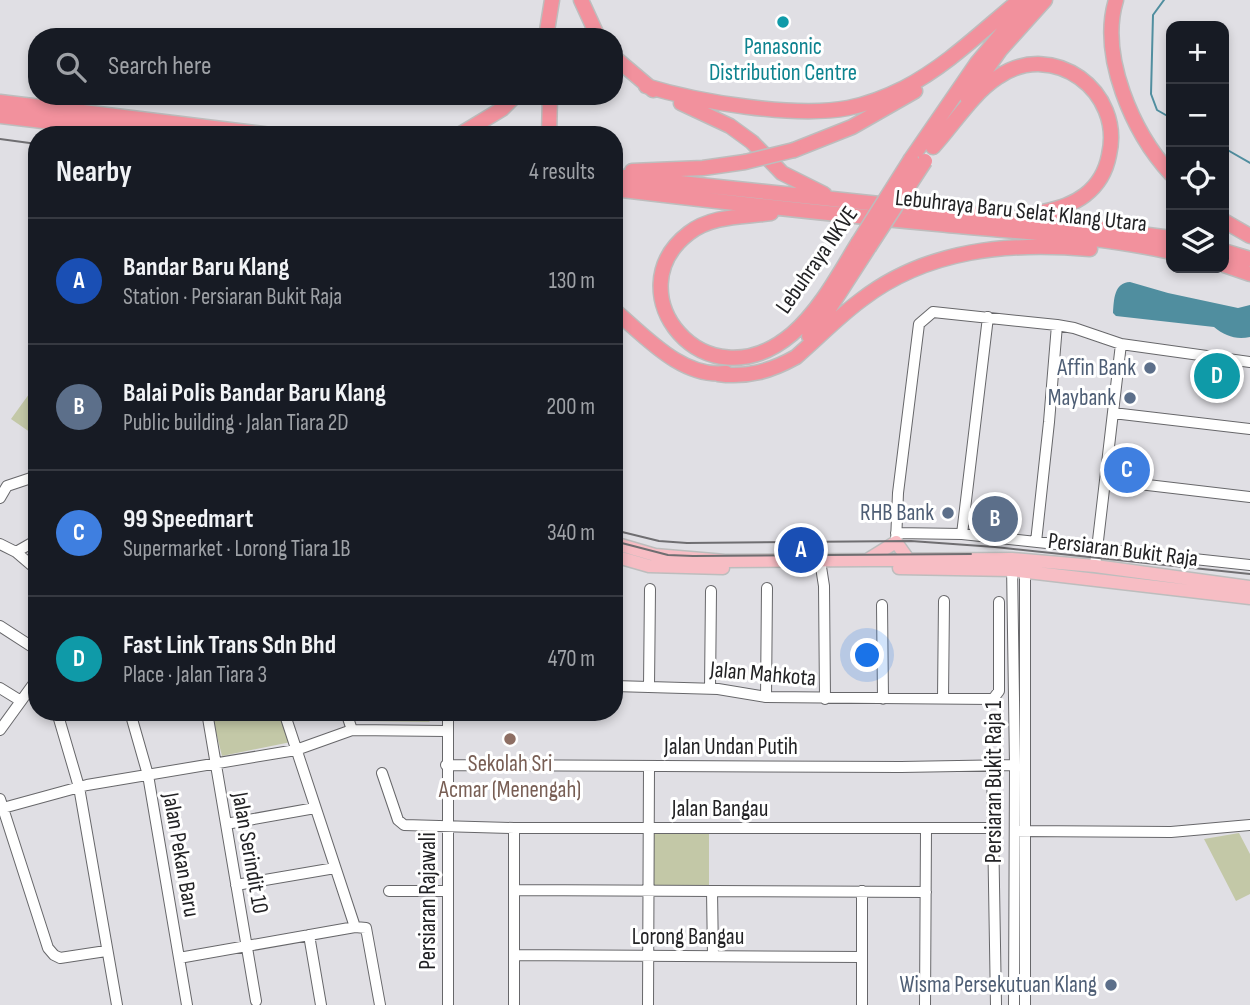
<!DOCTYPE html>
<meta charset="utf-8">
<style>
body{margin:0;font-family:"Sofia Sans Condensed",sans-serif;background:#242831;color:#f1f3f6}
.controls{position:absolute;right:21px;top:21px;display:grid;overflow:hidden;border-radius:14px;box-shadow:0 4px 10px #0003}
.controls button{width:63px;height:63px;display:grid;place-items:center;padding:0;border:0;border-bottom:2px solid #363941;background:#171b24;color:#f1f3f6;font:35px sans-serif}
.you{position:absolute;left:868px;top:656px;width:24px;height:24px;margin:-18px;border:5px solid #fff;border-radius:50%;background:#1a73e8;box-shadow:0 0 0 10px #1a73e833}
.badge{display:grid;place-items:center;width:46px;height:46px;border-radius:50%;background:#0f766e;color:#fff;font-size:23px;font-weight:700}
.pin{position:absolute;translate:-50% -50%;border:4px solid #fff;box-shadow:0 2px 7px #0006}
.list{margin:0;padding:0;list-style:none}
h2{display:flex;justify-content:space-between;align-items:center;height:91px;margin:0;padding:0 28px;font-size:30px}
h2 small{font-size:23px;font-weight:400;color:#9ea1a6}
.list li{display:grid;grid-template-columns:46px 1fr auto;gap:21px;align-items:center;box-sizing:border-box;height:126px;padding:0 28px;border-top:2px solid #363941}
.list b{display:block;font-size:26px;white-space:nowrap}
.list p{margin:0;font-size:23px;white-space:nowrap;color:#9ea1a6}
.list em{font-size:23px;font-style:normal;color:#9ea1a6}
.icon{flex:none;width:38px;height:38px;fill:none;stroke:currentColor;stroke-width:2;stroke-linecap:round;stroke-linejoin:round}
.map{position:relative;flex:none;width:1250px;height:1005px;overflow:hidden}
.search{position:absolute;background:#171b24;box-shadow:0 4px 10px #0003;left:28px;top:28px;width:595px;height:77px;display:flex;align-items:center;gap:18px;box-sizing:border-box;padding:0 24px;border-radius:28px;color:#9ea1a6;font-size:26px}
.panel{position:absolute;background:#171b24;box-shadow:0 4px 10px #0003;left:28px;top:126px;width:595px;height:595px;border-radius:28px}
.map>svg:first-child{display:block}
.green{fill:#c3c8a7}
.water{fill:#508e9f}
.lines{fill:none;stroke-linecap:round;stroke-linejoin:round}
.stream{stroke:#508e9f;stroke-width:2}
.minor-casing{stroke:#67676a;stroke-width:12}
.major-casing{stroke:#bdbdbd;stroke-width:15}
.highway-casing{stroke:#bdbdbd;stroke-width:17}
.minor{stroke:#fff;stroke-width:10}
.major{stroke:#f7bdc4;stroke-width:12}
.highway{stroke:#f2919d;stroke-width:14}
.tram{stroke:#6f6e71;stroke-width:2}
.highway-bridge-casing{stroke:#bdbdbd;stroke-width:17;stroke-linecap:butt}
.highway-bridge{stroke:#f2919d;stroke-width:14}
.culture-dot{fill:#0f9aa8;stroke:#fff;stroke-width:2.5}
.service-dot{fill:#5c6f8a;stroke:#fff;stroke-width:2.5}
.education-dot{fill:#8d6e63;stroke:#fff;stroke-width:2.5}
.labels{text-anchor:middle;dominant-baseline:central;stroke-width:6;stroke-linejoin:round;paint-order:stroke}
.culture-label{font-size:23px;fill:#0d838f;stroke:#fff}
.street-label{font-size:23px;fill:#222224;stroke:#fff}
.service-label{font-size:23px;fill:#4e5e75;stroke:#fff;text-anchor:end}
.education-label{font-size:23px;fill:#785e54;stroke:#fff}
</style>
<div class="map">
<svg width="1250" height="1005" viewBox="0 0 1250 1005">
<rect width="100%" height="100%" fill="#e0dfe4"/>
<path class="green" d="M 37,383 L 37,437 L 11,419 Z
M 211,712 L 280,712 L 291,742 L 222,756 Z
M 359,712 L 439,712 L 429,722 L 363,721 Z
M 654,832 L 709,833 L 709,885 L 654,885 Z
M 1239,833 L 1250,854 L 1250,894 L 1236,901 L 1204,839 Z"/>
<path class="water" d="M 1130,282 L 1168,293 L 1238,308 L 1250,305 L 1250,337 C 1236,340 1225,336 1214,327 L 1116,316 L 1113,313 C 1114,299 1114,283 1130,282 Z"/>
<g class="lines">
<path class="stream" d="M 1164,0 L 1153,15 L 1151,94 L 1157,110 L 1171,118
M 1224,148 L 1250,163"/>
<g class="minor-casing">
<path id="minor" d="M 1113,413 L 1250,429
M 1105,480 L 1250,497
M 0,498 L 7,486 L 37,476
M 896,533 L 962,534 L 1250,565
M 962,534 L 988,317
M 896,542 L 898,493 L 919,324 L 933,312 L 1057,325 L 1074,328 L 1121,344 L 1250,362
M 1036,542 L 1049,422 L 1057,325
M 0,544 L 16,552 L 37,570
M 16,552 L 37,540
M 1012,565 L 1015,765 L 1014,1005
M 1025,565 L 1025,1005
M 1095,566 L 1121,344
M 821,567 L 824,586 L 825,699
M 882,605 L 883,699
M 0,626 L 37,650
M 614,686 L 718,689 L 766,697 L 993,699 L 999,691 L 999,602
M 649,686 L 650,589
M 0,688 L 21,701
M 710,689 L 711,591
M 766,697 L 767,588
M 943,698 L 944,601
M 57,712 L 79,787 L 117,1005
M 130,712 L 148,775 L 187,1005
M 207,712 L 256,1001
M 284,712 L 355,927
M 346,712 L 352,730
M 448,712 L 448,1005
M 0,730 L 37,679
M 446,765 L 901,767 L 1015,765
M 992,765 L 996,1005
M 382,773 L 398,820 L 404,825 L 514,828 L 992,828
M 0,799 L 48,948 L 54,955 L 60,958 L 106,951
M 3,808 L 87,785 L 296,750 L 352,730 L 446,731
M 226,824 L 315,808
M 514,828 L 514,1005
M 1020,831 L 1171,832 L 1250,825
M 236,885 L 335,868
M 514,890 L 926,892
M 389,891 L 447,891
M 712,891 L 713,956
M 309,935 L 321,1005
M 514,955 L 862,957
M 179,958 L 355,927 L 366,928 L 380,1005
M 648,1005 L 649,766
M 862,1005 L 862,891
M 925,1005 L 926,828"/>
</g>
<g class="major-casing">
<path id="major" d="M 614,543 L 655,555 L 725,561 L 1012,559 L 1095,566 L 1250,587
M 614,556 L 649,566 L 723,568
M 867,560 L 896,542 L 908,559
M 899,568 L 1011,570 L 1250,598"/>
</g>
<g class="highway-casing">
<path id="highway" d="M 581,0 L 598,37
M 1116,0 C 1099,56 1133,133 1171,174
M 546,37 L 552,0
M 614,57 L 653,90
M 646,86 C 698,102 795,118 848,108 C 868,104 886,97 904,88 C 945,67 980,33 1015,4
M 967,97 L 1000,50 L 1045,0
M 0,102 L 271,135
M 681,103 L 730,126 L 752,142 L 782,173 L 824,194
M 0,116 L 161,135
M 459,135 L 502,109 L 515,96
M 549,135 L 550,96
M 933,147 C 954,124 972,94 998,77 C 1053,39 1124,91 1109,155 C 1106,171 1098,185 1085,195 C 1067,209 1046,210 1026,217
M 794,150 L 852,127 L 915,91
M 911,159 L 977,63 L 1030,0
M 632,171 L 703,168 L 745,162
M 614,176 L 1041,221 L 1171,238
M 614,189 C 722,202 830,214 938,224 C 1015,232 1095,235 1171,252
M 771,213 C 744,217 712,215 689,233 C 613,291 704,408 792,334 C 820,310 839,274 858,243
M 1224,221 L 1250,236
M 1224,251 L 1250,259
M 1224,265 L 1250,274
M 614,310 C 644,335 682,379 726,373
M 809,336 L 818,326 L 869,247
M 718,374 C 747,378 771,371 796,357 C 818,338 838,317 861,300 C 927,249 1009,242 1090,249"/>
</g>
<use href="#minor" class="minor"/>
<use href="#major" class="major"/>
<use href="#highway" class="highway"/>
<path class="tram" d="M 0,139 L 37,144
M 614,530 L 659,541 L 687,543 L 911,541 L 995,547 L 1250,574
M 614,541 L 668,555 L 693,556 L 971,554"/>
<g class="highway-bridge-casing">
<path id="highway-bridge" d="M 745,162 L 794,150
M 858,243 L 911,159
M 869,247 L 925,161"/>
</g>
<use href="#highway-bridge" class="highway-bridge"/>
</g>
<circle class="culture-dot" cx="783" cy="22" r="7"/>
<g class="service-dot">
<circle cx="1150" cy="368" r="7"/>
<circle cx="1130" cy="398" r="7"/>
<circle cx="948" cy="513" r="7"/>
<circle cx="1111" cy="985" r="7"/>
</g>
<circle class="education-dot" cx="510" cy="739" r="7"/>
<g class="labels">
<g class="culture-label">
<text x="783" y="47">Panasonic<tspan x="783" dy="26">Distribution Centre</tspan></text>
</g>
<g class="street-label">
<text transform="translate(1021 211) rotate(6)">Lebuhraya Baru Selat Klang Utara</text>
<text transform="translate(817 260) rotate(-55)">Lebuhraya NKVE</text>
<text transform="translate(1123 550) rotate(7)">Persiaran Bukit Raja</text>
<text transform="translate(763 674) rotate(5)">Jalan Mahkota</text>
<text x="731" y="747">Jalan Undan Putih</text>
<text transform="translate(994 782) rotate(-90)">Persiaran Bukit Raja 1</text>
<text x="720" y="809">Jalan Bangau</text>
<text transform="translate(250 853) rotate(80)">Jalan Serindit 10</text>
<text transform="translate(181 855) rotate(80)">Jalan Pekan Baru</text>
<text transform="translate(428 901) rotate(-90)">Persiaran Rajawali</text>
<text x="688" y="937">Lorong Bangau</text>
</g>
<g class="service-label">
<text x="1136" y="368">Affin Bank</text>
<text x="1116" y="398">Maybank</text>
<text x="934" y="513">RHB Bank</text>
<text x="1097" y="985">Wisma Persekutuan Klang</text>
</g>
<g class="education-label">
<text x="510" y="764">Sekolah Sri<tspan x="510" dy="26">Acmar (Menengah)</tspan></text>
</g>
</g>
</svg>
<div class="controls">
<button>+</button>
<button>−</button>
<button><svg class="icon" aria-label="locate" viewBox="0 0 24 24"><circle cx="12" cy="12" r="6"/><path d="M12 2v4M12 18v4M2 12h4M18 12h4"/></svg></button>
<button><svg class="icon" aria-label="layers" viewBox="0 0 24 24"><path d="M12 4l9 5-9 5-9-5zM3 14l9 5 9-5"/></svg></button>
</div>
<div class="you"></div>
<div class="pin badge" style="left:801px;top:550px;background:#1a4fb4">A</div>
<div class="pin badge" style="left:995px;top:519px;background:#5c6f8a">B</div>
<div class="pin badge" style="left:1127px;top:470px;background:#3f7fe0">C</div>
<div class="pin badge" style="left:1217px;top:376px;background:#0f9aa8">D</div>
<div class="search"><svg class="icon" aria-label="search" viewBox="0 0 24 24"><circle cx="10" cy="10" r="6"/><path d="M15 15l6 6"/></svg>Search here</div>
<section class="panel">
<h2>Nearby<small>4 results</small></h2>
<ul class="list">
<li><span class="badge" style="background:#1a4fb4">A</span><div><b>Bandar Baru Klang</b><p>Station · Persiaran Bukit Raja</p></div><em>130 m</em></li>
<li><span class="badge" style="background:#5c6f8a">B</span><div><b>Balai Polis Bandar Baru Klang</b><p>Public building · Jalan Tiara 2D</p></div><em>200 m</em></li>
<li><span class="badge" style="background:#3f7fe0">C</span><div><b>99 Speedmart</b><p>Supermarket · Lorong Tiara 1B</p></div><em>340 m</em></li>
<li><span class="badge" style="background:#0f9aa8">D</span><div><b>Fast Link Trans Sdn Bhd</b><p>Place · Jalan Tiara 3</p></div><em>470 m</em></li>
</ul>
</section>
</div>
